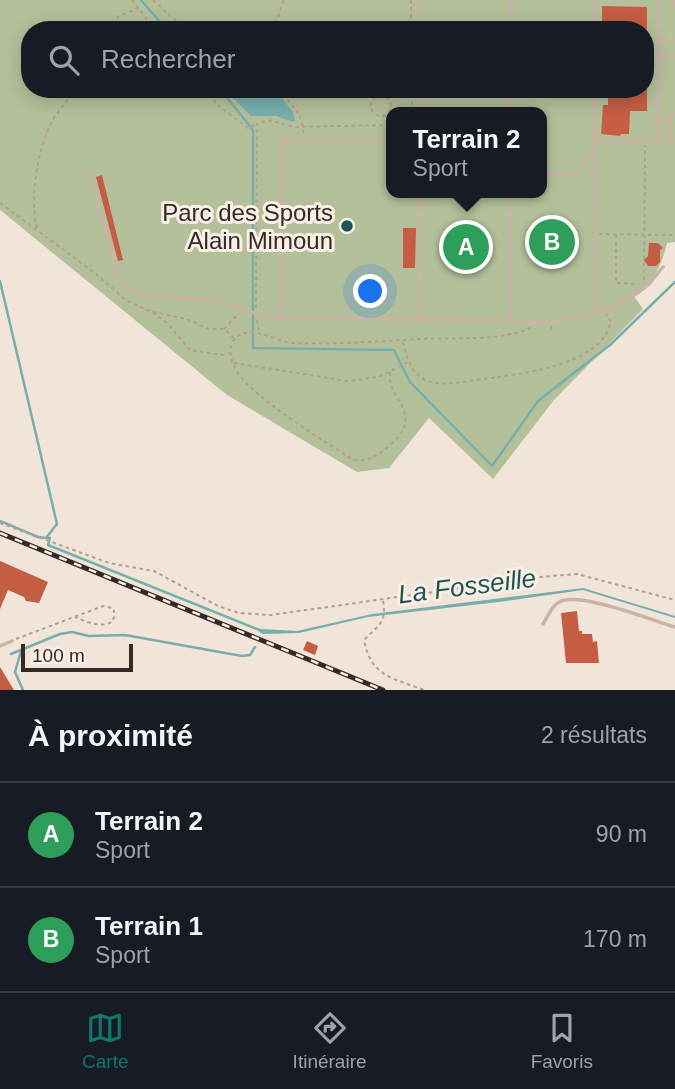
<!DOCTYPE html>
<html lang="fr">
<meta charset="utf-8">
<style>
body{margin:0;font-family:Arial,sans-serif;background:#242831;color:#f1f3f6}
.scale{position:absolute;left:21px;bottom:18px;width:112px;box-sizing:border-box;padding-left:7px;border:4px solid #352a27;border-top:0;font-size:19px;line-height:24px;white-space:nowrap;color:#352a27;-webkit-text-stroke:5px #f9efe5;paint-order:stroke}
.you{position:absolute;left:371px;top:292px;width:24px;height:24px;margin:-18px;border:5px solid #fff;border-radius:50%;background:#1a73e8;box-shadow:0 0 0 10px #1a73e833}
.badge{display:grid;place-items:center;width:46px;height:46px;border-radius:50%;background:#0f766e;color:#fff;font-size:23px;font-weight:700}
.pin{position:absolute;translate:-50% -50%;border:4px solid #fff;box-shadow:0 2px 7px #0006}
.popup{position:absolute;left:386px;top:107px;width:161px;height:91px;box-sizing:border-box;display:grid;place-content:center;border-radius:14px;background:#171b24;filter:drop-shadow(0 2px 5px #0005);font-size:23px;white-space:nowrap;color:#9ea1a6}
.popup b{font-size:26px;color:#f1f3f6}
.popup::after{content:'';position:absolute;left:50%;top:100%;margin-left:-14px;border:14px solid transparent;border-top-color:#171b24}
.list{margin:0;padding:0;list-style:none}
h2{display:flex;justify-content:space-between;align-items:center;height:91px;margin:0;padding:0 28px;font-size:30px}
h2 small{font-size:23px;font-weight:400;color:#9ea1a6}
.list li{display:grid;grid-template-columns:46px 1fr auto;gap:21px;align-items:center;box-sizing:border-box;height:105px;padding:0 28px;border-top:2px solid #363941}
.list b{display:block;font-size:26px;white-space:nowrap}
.list p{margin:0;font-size:23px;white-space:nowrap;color:#9ea1a6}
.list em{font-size:23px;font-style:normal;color:#9ea1a6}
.icon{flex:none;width:38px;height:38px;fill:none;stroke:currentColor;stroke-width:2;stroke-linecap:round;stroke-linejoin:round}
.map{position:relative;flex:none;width:675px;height:690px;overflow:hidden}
.search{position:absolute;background:#171b24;box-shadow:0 4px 18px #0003;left:21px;right:21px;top:21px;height:77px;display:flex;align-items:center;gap:18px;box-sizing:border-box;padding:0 24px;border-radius:28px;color:#9ea1a6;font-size:26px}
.sheet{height:301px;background:#171b24}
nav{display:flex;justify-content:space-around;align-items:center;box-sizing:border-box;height:98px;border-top:2px solid #363941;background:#171b24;font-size:19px;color:#9ea1a6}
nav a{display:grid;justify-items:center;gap:4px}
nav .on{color:#0f766e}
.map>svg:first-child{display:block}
.green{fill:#b4c09a;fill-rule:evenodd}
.water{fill:#79aeae}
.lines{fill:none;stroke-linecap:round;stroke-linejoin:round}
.stream{stroke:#79aeae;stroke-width:2.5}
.building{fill:#c55d43}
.path{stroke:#b49e90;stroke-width:2;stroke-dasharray:3.5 3.5;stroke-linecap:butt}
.service{stroke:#c9b4a5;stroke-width:3.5}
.rail-casing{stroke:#352a27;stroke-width:5}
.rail{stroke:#f9efe5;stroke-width:2.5;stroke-dasharray:8;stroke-linecap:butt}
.poi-dot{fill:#1d5455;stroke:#f9efe5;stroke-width:2.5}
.labels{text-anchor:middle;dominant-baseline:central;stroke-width:6;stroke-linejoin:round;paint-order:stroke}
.poi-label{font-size:24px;fill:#352a27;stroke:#f9efe5;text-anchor:end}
.water-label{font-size:26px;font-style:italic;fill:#1d5455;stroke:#f9efe5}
</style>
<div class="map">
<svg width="675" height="690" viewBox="0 0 675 690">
<rect width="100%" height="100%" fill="#f1e5d9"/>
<path class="green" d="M 0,0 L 675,0 L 675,242 L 667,243 C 662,265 653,283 634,296 L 643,309 L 554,400 L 493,479 L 429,418 L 389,468 L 357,472 L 227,395 L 0,210 ZM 30,30 L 645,30 L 645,89 L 30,89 ZM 391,112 L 541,112 L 541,193 L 391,193 Z"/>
<path class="water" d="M 224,89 L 235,89 L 246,97 L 251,93 L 252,89 L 275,89 L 293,112 L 295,121 L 293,122 L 276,116 L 251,116 Z
M 583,588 L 675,616 L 675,618 L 583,590 L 499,602 L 368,617 L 299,633 L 263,634 L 259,632 L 261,629 L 297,631 L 372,614 Z"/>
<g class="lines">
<path class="stream" d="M 141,0 L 167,30
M 220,89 L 253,130 L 253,348 L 394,350 L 410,382 L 492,466 L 538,401 L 610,345 L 675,282
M 0,281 L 57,524 L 46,538
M 0,521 L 38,537 L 46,538
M 46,538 L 50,538 L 48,545 L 262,631
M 21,651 L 15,672 L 23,690
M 11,654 L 60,634 L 72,632 L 89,636 L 125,635 L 242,656 L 250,655 L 255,647"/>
</g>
<path class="building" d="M 602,6 L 647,7 L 647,29 L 602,30 Z
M 608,89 L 647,89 L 647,111 L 630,111 L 629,134 L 621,134 L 620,136 L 601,134 L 603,105 L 608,105 Z
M 102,175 L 123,260 L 118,261 L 96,177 Z
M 403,228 L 416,228 L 415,268 L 403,268 Z
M 649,243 L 658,243 L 663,248 L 660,250 L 660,262 L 656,266 L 648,266 L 644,260 L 648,256 Z
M 0,561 L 48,582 L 39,603 L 26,601 L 24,597 L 8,590 L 0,609 Z
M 577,611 L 579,631 L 582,631 L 582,634 L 592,634 L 593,642 L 597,641 L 599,663 L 566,663 L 561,613 Z
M 307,641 L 318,646 L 315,655 L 303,650 Z
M 0,667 L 14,690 L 0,690 Z"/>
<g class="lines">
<path class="path" d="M 132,0 L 155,30
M 153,0 L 186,30
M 411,0 L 411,30
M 109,30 L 118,17 L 138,8
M 273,30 L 284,0
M 645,49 L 654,49
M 204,89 L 220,107 L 248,128 L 257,124
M 278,89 C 291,104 305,116 303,136
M 401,89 L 411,90
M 284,96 L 397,89
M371 106a10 10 0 1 1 20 0a10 10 0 1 1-20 0Z
M 412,112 L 412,89
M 0,203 L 95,273 L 127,301 L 152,312 L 167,323 L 190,350 L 222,355 L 230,353
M 37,228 C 29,198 38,148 52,121 C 59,110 68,101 74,89
M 599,234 L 675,235
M 616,235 L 616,283 L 639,284
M 644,280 L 645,145
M 256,308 L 257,124 L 268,120 L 294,127 L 391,125
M 153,312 L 187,319 L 209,329 L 224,329 L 235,339
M 257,320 L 259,332
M 551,326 L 553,333
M 224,329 L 239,313
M 403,342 C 407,358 411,375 428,381 C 445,387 466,381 483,379 C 519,374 601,366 611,322 L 606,314
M 234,363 L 348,381 L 379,377 L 408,362
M 390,372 C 387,403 428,413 388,447 C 376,457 368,462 353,460 C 317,436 276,412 245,382 C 235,372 222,347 238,336 C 255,325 277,343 294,343 C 337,345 379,341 421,339 C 458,337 497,342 531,328
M 0,523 L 109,563 L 154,571 L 218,606 L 239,613 L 271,615 L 539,577 L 577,574 L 675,600
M 383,601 C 387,624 378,625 364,640 C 371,677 393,678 424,690
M 16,639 L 103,606 L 113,608 L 115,615 L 112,622 C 99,628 87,622 75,617"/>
<path class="service" d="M 671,0 L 675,4
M 419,30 L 419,0
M 511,30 L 511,0
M 594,30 L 594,0
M 658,39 L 675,39
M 658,57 L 675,57
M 420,89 L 420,112
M 594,89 L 595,312
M 510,112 L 510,89
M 658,118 L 670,118 L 675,114
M 594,140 L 675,141
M 657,141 L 658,0
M 670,141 L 670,118
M 90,171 L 117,273 L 125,287 L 140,296 L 216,300 L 271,319 L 510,320 C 552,327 617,313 649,284 C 654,279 658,272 663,267
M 541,174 C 569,174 578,179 593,152
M 510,193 L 510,320
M 281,320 L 281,141 L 391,141
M 419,321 L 421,193
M 543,624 C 548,616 551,607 559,602 C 579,591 651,620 675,627
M 0,646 L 12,641"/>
<g class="rail-casing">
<path id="rail" d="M 0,533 L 383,690"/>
</g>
<use href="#rail" class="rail"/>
</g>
<circle class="poi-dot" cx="347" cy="226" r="7"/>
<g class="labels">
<g class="poi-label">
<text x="333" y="212">Parc des Sports<tspan x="333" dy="28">Alain Mimoun</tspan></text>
</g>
<g class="water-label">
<text transform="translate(467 586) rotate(-7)">La Fosseille</text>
</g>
</g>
</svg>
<div class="scale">100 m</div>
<div class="you"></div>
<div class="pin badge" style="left:466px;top:247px;background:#2e9e5b">A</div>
<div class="popup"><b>Terrain 2</b>Sport</div>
<div class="pin badge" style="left:552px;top:242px;background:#2e9e5b">B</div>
<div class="search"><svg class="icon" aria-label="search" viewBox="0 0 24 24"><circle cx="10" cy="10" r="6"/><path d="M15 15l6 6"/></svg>Rechercher</div>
</div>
<section class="sheet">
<h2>À proximité<small>2 résultats</small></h2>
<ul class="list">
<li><span class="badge" style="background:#2e9e5b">A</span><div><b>Terrain 2</b><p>Sport</p></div><em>90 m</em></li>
<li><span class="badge" style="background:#2e9e5b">B</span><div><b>Terrain 1</b><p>Sport</p></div><em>170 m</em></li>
</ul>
</section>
<nav>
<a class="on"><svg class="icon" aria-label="map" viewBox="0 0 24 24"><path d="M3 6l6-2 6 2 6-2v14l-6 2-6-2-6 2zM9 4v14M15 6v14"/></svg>Carte</a>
<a><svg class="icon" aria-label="directions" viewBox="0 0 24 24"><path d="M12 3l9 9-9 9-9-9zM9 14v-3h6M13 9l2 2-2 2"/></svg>Itinéraire</a>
<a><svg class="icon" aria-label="saved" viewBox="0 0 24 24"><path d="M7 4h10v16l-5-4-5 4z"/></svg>Favoris</a>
</nav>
